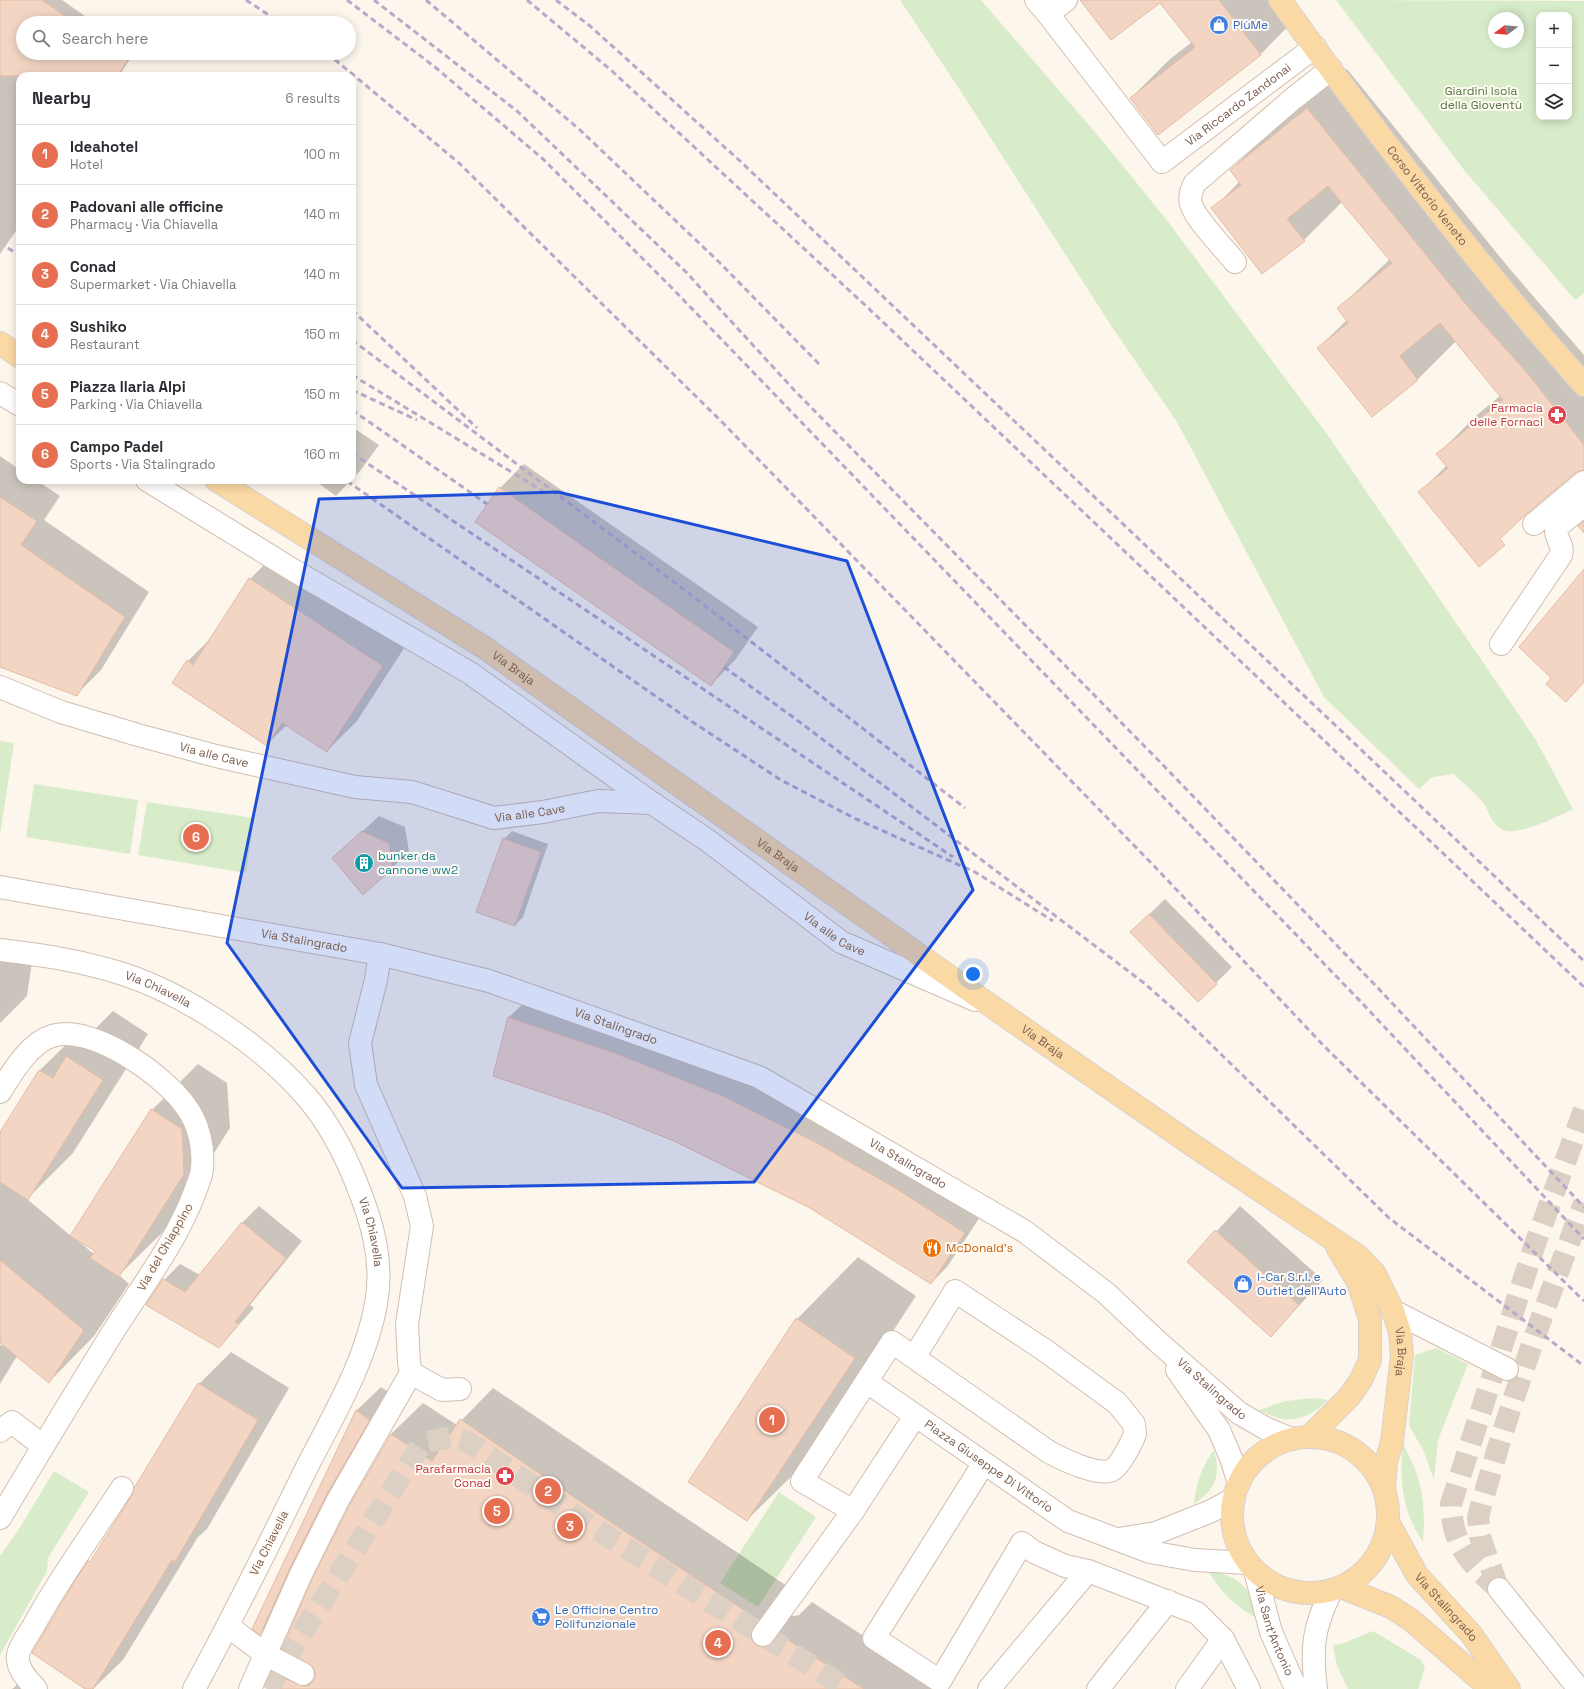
<!DOCTYPE html>
<meta charset="utf-8">
<style>
body{margin:0;font-family:"Space Grotesk",sans-serif;background:#f2f2f3;color:#2b2b33}
.controls{position:absolute;right:12px;top:12px;display:grid;overflow:hidden;border-radius:8px;box-shadow:0 2px 10px #0003}
.controls button{width:36px;height:36px;display:grid;place-items:center;padding:0;border:0;border-bottom:1px solid #e1e1e2;background:#fff;color:#2b2b33;font:20px sans-serif}
.compass{position:absolute;left:1488px;top:12px;width:36px;height:36px;border-radius:50%;background:#fff;box-shadow:0 2px 10px #0003;rotate:254deg}
.you{position:absolute;left:973px;top:974px;width:14px;height:14px;margin:-10px;border:3px solid #fff;border-radius:50%;background:#1a73e8;box-shadow:0 0 0 6px #1a73e833}
.badge{display:grid;place-items:center;width:26px;height:26px;border-radius:50%;background:#e76f51;color:#fff;font-size:13px;font-weight:700}
.pin{position:absolute;translate:-50% -50%;border:2px solid #fff;box-shadow:0 1px 4px #0006}
.list{margin:0;padding:0;list-style:none}
h2{display:flex;justify-content:space-between;align-items:center;height:52px;margin:0;padding:0 16px;font-size:17px}
h2 small{font-size:13px;font-weight:400;color:#7c7c81}
.list li{display:grid;grid-template-columns:26px 1fr auto;gap:12px;align-items:center;box-sizing:border-box;height:60px;padding:0 16px;border-top:1px solid #e1e1e2}
.list b{display:block;font-size:15px;white-space:nowrap}
.list p{margin:0;font-size:13px;white-space:nowrap;color:#7c7c81}
.list em{font-size:13px;font-style:normal;color:#7c7c81}
.icon{flex:none;width:22px;height:22px;fill:none;stroke:currentColor;stroke-width:2;stroke-linecap:round;stroke-linejoin:round}
.map{position:relative;flex:none;width:1584px;height:1689px;overflow:hidden}
.search{position:absolute;background:#fff;box-shadow:0 2px 10px #0003;left:16px;top:16px;width:340px;height:44px;display:flex;align-items:center;gap:10px;box-sizing:border-box;padding:0 14px;border-radius:22px;color:#7c7c81;font-size:15px}
.panel{position:absolute;background:#fff;box-shadow:0 2px 10px #0003;left:16px;top:72px;width:340px;height:412px;border-radius:12px}
.map>svg:first-child{display:block}
.green{fill:#d8ecc9;fill-rule:evenodd}
.shadow{fill:#0003;fill-rule:evenodd}
.building{fill:#f3d5c3;stroke:#e6bba3}
.lines{fill:none;stroke-linecap:round;stroke-linejoin:round}
.minor-tunnel{stroke:#dcd0c4;stroke-width:22;stroke-dasharray:22 11;stroke-linecap:butt}
.minor-casing{stroke:#d1beb0;stroke-width:24}
.major-casing{stroke:#dad1cd;stroke-width:24}
.minor{stroke:#fff;stroke-width:22}
.major{stroke:#fbd9a5;stroke-width:22}
.rail{stroke:#b9a8c9;stroke-width:3;stroke-dasharray:6 4;stroke-linecap:butt}
.marked{fill:#1d4ed8;fill-opacity:0.2;stroke:#1d4ed8;stroke-width:3;stroke-linejoin:round}
.labels{text-anchor:middle;dominant-baseline:central;stroke-width:4;stroke-linejoin:round;paint-order:stroke}
.shop-label{font-size:12px;fill:#366cbe;stroke:#fffaf3;text-anchor:start}
.park-label{font-size:12px;fill:#537a41;stroke:#fffaf3}
.street-label{font-size:12px;fill:#7a5c4d;stroke:#fffaf3}
.health-label{font-size:12px;fill:#be3a42;stroke:#fffaf3;text-anchor:end}
.culture-label{font-size:12px;fill:#0d838f;stroke:#fffaf3;text-anchor:start}
.food-label{font-size:12px;fill:#c56008;stroke:#fffaf3;text-anchor:start}
</style>
<div class="map">
<svg width="1584" height="1689" viewBox="0 0 1584 1689">
<rect width="100%" height="100%" fill="#fdf6ec"/>
<path class="green" d="M 900,0 L 981,0 L 1106,145 L 1169,223 L 1327,434 L 1536,740 L 1573,809 C 1559,816 1515,838 1501,829 C 1492,824 1489,812 1484,804 C 1476,793 1463,783 1454,774 L 1432,777 L 1419,789 L 1324,697 L 1177,422 L 1112,327 L 958,87 Z
M 1336,0 L 1584,1 L 1584,293 L 1575,300 L 1464,170 ZM 1539,15 L 1569,15 L 1569,117 L 1539,117 ZM 1494,18 L 1518,18 L 1518,42 L 1494,42 Z
M 0,741 L 14,743 L 0,835 Z
M 34,784 L 138,800 L 130,854 L 26,837 Z
M 147,802 L 254,818 L 246,873 L 138,855 Z
M 1436,1348 L 1468,1364 L 1438,1440 L 1434,1480 L 1424,1452 L 1409,1425 L 1415,1355 Z
M 1314,1398 L 1328,1400 C 1305,1422 1287,1425 1259,1410 L 1286,1401 Z
M 1403,1444 C 1422,1478 1426,1503 1423,1542 C 1402,1511 1399,1480 1403,1444 Z
M 1214,1450 C 1221,1475 1216,1489 1194,1504 C 1196,1484 1202,1466 1214,1450 Z
M 54,1471 L 89,1492 L 48,1558 L 47,1571 L 0,1655 L 0,1556 L 19,1529 Z
M 779,1492 L 816,1517 L 758,1607 L 720,1583 Z
M 1208,1571 C 1238,1575 1253,1588 1258,1619 C 1236,1607 1221,1592 1208,1571 Z
M 1373,1631 L 1421,1660 L 1425,1668 L 1418,1689 L 1348,1689 L 1337,1666 L 1333,1645 L 1344,1643 Z"/>
<path class="shadow" d="M 0,0 L 62,0 L 95,23 L 23,23 L 23,53 L 134,53 L 119,76 L 20,76 L 20,225 L 0,254 Z
M 1098,0 L 1287,0 L 1299,15 L 1261,54 L 1158,133 L 1131,98 L 1170,59 L 1192,42 L 1160,2 Z
M 1347,69 L 1509,268 L 1584,355 L 1584,467 L 1420,492 L 1447,465 L 1438,454 L 1477,415 L 1501,395 L 1456,341 L 1418,379 L 1372,416 L 1318,348 L 1347,320 L 1338,309 L 1390,259 L 1342,202 L 1304,240 L 1262,272 L 1213,209 L 1240,181 L 1231,170 L 1271,130 Z
M 352,427 L 379,445 L 360,471 L 352,479 Z
M 0,456 L 20,470 L 20,480 L 36,480 L 60,496 L 44,520 L 149,592 L 101,670 L 76,695 L 0,666 Z
M 524,464 L 758,627 L 735,660 L 711,685 L 500,488 Z
M 314,480 L 351,480 L 336,496 Z
M 280,549 L 412,636 L 357,721 L 327,751 L 287,725 L 267,744 L 188,661 L 213,636 L 250,579 Z
M 379,816 L 405,827 L 409,851 L 393,867 L 334,858 Z
M 512,831 L 548,844 L 523,917 L 515,925 L 504,839 Z
M 1165,899 L 1232,967 L 1198,1001 L 1131,932 Z
M 0,943 L 34,949 L 27,996 L 0,1023 Z
M 526,1001 L 741,1081 L 831,1126 L 980,1217 L 947,1267 L 931,1283 L 811,1208 L 674,1140 L 604,1112 L 494,1076 L 509,1017 Z
M 113,1011 L 148,1034 L 73,1153 L 27,1199 L 71,1236 L 152,1110 L 198,1064 L 227,1083 L 230,1128 L 165,1230 L 119,1275 L 129,1284 L 94,1336 L 49,1382 L 17,1356 L 0,1384 L 0,1345 L 7,1347 L 0,1342 L 0,1134 L 40,1070 L 86,1025 L 94,1030 ZM 79,1240 L 96,1251 L 94,1254 L 78,1241 Z
M 259,1206 L 302,1241 L 250,1305 L 254,1308 L 219,1347 L 164,1280 L 180,1264 L 200,1275 L 243,1222 Z
M 1240,1206 L 1323,1280 L 1271,1336 L 1188,1262 Z
M 858,1257 L 916,1296 L 809,1459 L 747,1520 L 797,1319 Z
M 231,1352 L 289,1388 L 207,1529 L 198,1537 L 123,1660 L 93,1689 L 87,1689 L 89,1562 L 96,1555 L 133,1495 L 135,1489 L 199,1384 Z
M 381,1387 L 393,1395 L 285,1609 L 260,1633 L 356,1411 Z
M 493,1388 L 790,1588 L 788,1614 L 794,1616 L 799,1615 L 812,1602 L 944,1689 L 281,1689 L 287,1680 L 305,1661 L 391,1434 L 423,1403 L 457,1425 Z
M 18,1684 L 22,1689 L 12,1689 Z"/>
<path class="building" d="M 0,0 L 42,0 L 75,23 L 23,23 L 23,53 L 119,53 L 128,60 L 117,76 L 0,76 Z
M 1080,0 L 1219,0 L 1261,55 L 1158,135 L 1130,98 L 1195,47 L 1160,3 L 1111,40 Z
M 1307,108 L 1469,308 L 1529,375 L 1584,445 L 1584,470 L 1576,472 L 1526,514 L 1500,539 L 1505,545 L 1479,567 L 1418,492 L 1448,468 L 1436,454 L 1503,400 L 1440,323 L 1400,356 L 1418,380 L 1372,417 L 1317,348 L 1348,323 L 1337,308 L 1392,263 L 1328,186 L 1287,219 L 1305,241 L 1262,274 L 1211,208 L 1241,185 L 1230,170 Z
M 499,487 L 734,652 L 711,686 L 475,522 Z
M 0,497 L 37,521 L 21,545 L 125,617 L 77,696 L 0,667 Z
M 1584,521 L 1584,533 L 1578,526 Z
M 1584,569 L 1584,682 L 1566,702 L 1546,684 L 1551,678 L 1519,647 Z
M 249,578 L 383,666 L 327,752 L 282,723 L 267,746 L 172,683 L 187,660 L 193,665 Z
M 362,831 L 389,843 L 393,868 L 363,895 L 332,858 Z
M 503,838 L 541,852 L 515,926 L 476,912 Z
M 1149,914 L 1217,984 L 1198,1002 L 1130,932 Z
M 508,1017 L 615,1053 L 725,1097 L 815,1142 L 897,1189 L 965,1233 L 931,1284 L 810,1208 L 674,1141 L 604,1113 L 493,1076 Z
M 66,1056 L 103,1080 L 28,1200 L 0,1182 L 0,1132 L 39,1070 L 53,1078 Z
M 151,1109 L 182,1129 L 184,1174 L 119,1277 L 90,1258 L 95,1251 L 70,1236 Z
M 242,1222 L 286,1258 L 235,1322 L 239,1324 L 219,1348 L 146,1305 L 163,1279 L 185,1292 Z
M 1215,1230 L 1299,1305 L 1271,1337 L 1187,1262 Z
M 0,1260 L 84,1330 L 49,1383 L 0,1343 Z
M 796,1318 L 855,1358 L 747,1521 L 688,1482 Z
M 198,1383 L 258,1420 L 175,1562 L 172,1560 L 93,1689 L 85,1689 L 32,1653 L 76,1579 L 88,1561 L 90,1562 L 132,1495 L 134,1488 Z
M 356,1410 L 370,1420 L 327,1494 L 290,1568 L 260,1635 L 252,1629 Z
M 460,1419 L 603,1517 L 759,1620 L 751,1634 L 752,1640 L 756,1645 L 762,1647 L 768,1646 L 779,1634 L 864,1689 L 280,1689 L 286,1679 L 303,1686 L 309,1685 L 314,1679 L 315,1673 L 313,1667 L 282,1649 L 312,1579 L 349,1506 L 391,1434 L 432,1461 Z"/>
<g class="lines">
<path class="minor-tunnel" d="M 1498,1588 L 1480,1537 L 1478,1517 C 1507,1410 1545,1306 1584,1203
M 1499,1589 C 1469,1563 1452,1544 1451,1504 L 1534,1247 L 1584,1110
M 267,1689 L 422,1443 L 451,1437 L 468,1442 L 582,1520 L 848,1689"/>
<g class="minor-casing">
<g id="minor">
<path d="M 1036,0 L 1048,14"/>
<path id="s1" d="M 1066,0 L 1048,14 L 1162,162 L 1315,47"/>
<path d="M 1235,262 C 1224,248 1195,219 1191,204 C 1189,196 1191,190 1195,183 L 1294,98 L 1331,69"/>
<path d="M 0,393 L 20,405"/>
<path d="M 147,480 L 293,570 L 470,673 L 652,803"/>
<path d="M 1534,524 L 1584,482"/>
<path d="M 1501,644 L 1561,555 C 1564,545 1557,541 1556,532 L 1558,526 L 1584,505"/>
<path id="s2" d="M 0,687 L 61,712 L 138,735 L 216,756 L 355,787 L 412,792 L 494,818 L 543,812 L 598,801 L 652,803 L 707,840 L 841,942 L 975,1000"/>
<path id="s3" d="M 0,887 L 380,954 L 489,981 L 759,1077 L 1024,1231 L 1106,1293 L 1158,1342 L 1239,1413 L 1265,1428 L 1291,1439"/>
<path id="s4" d="M 0,950 C 42,955 83,961 123,974 C 187,995 261,1045 305,1095 C 327,1120 344,1152 356,1182 C 372,1221 384,1261 376,1304 C 366,1361 334,1414 308,1465 C 271,1540 234,1616 194,1689"/>
<path d="M 380,954 L 376,980 L 360,1043 L 366,1085 L 415,1196 L 422,1226 L 407,1324 L 409,1362 L 411,1373 L 442,1390 L 460,1389"/>
<path d="M 0,1092 C 12,1073 29,1043 52,1036 C 91,1023 166,1076 187,1108 C 199,1125 204,1148 202,1168 C 202,1175 198,1182 196,1189 C 179,1237 146,1281 118,1324 C 78,1388 39,1453 0,1518"/>
<path d="M 1393,1311 L 1507,1369"/>
<path d="M 1177,1370 L 1219,1430 L 1231,1458 L 1239,1483"/>
<path id="s5" d="M 867,1382 L 1068,1521 L 1150,1552 L 1195,1560 L 1248,1563"/>
<path d="M 0,1431 L 12,1422 L 43,1446"/>
<path d="M 984,1463 L 874,1638 L 940,1681 L 1022,1543 L 1034,1552 L 1065,1566 L 1088,1571 L 1197,1613 L 1223,1639 L 1249,1689"/>
<path d="M 853,1511 L 802,1481 L 892,1342 L 1049,1452 C 1062,1459 1099,1477 1112,1470 C 1120,1466 1132,1442 1135,1434 L 1134,1424 L 1117,1403 L 1043,1349 L 955,1291 L 915,1356"/>
<path d="M 1118,1539 L 1156,1533 L 1209,1512 L 1234,1499"/>
<path id="s6" d="M 1255,1571 L 1271,1632 L 1293,1682 L 1299,1689"/>
<path d="M 1499,1589 L 1579,1689"/>
<path d="M 228,1626 L 265,1654 L 303,1674"/>
<path d="M 763,1635 L 853,1511 L 915,1416"/>
<path d="M 36,1689 C 28,1680 16,1668 18,1655 C 20,1645 29,1634 34,1625 C 60,1577 93,1533 122,1488"/>
<path d="M 250,1689 L 301,1574 L 338,1500 L 411,1373"/>
<path d="M 989,1689 L 1088,1571"/>
<path d="M 1098,1689 L 1168,1601"/>
<path d="M 1187,1689 L 1223,1639"/>
<path d="M 1316,1689 C 1311,1647 1313,1629 1331,1591"/>
</g>
</g>
<g class="major-casing">
<g id="major">
<path id="s7" d="M 1280,0 C 1375,132 1476,263 1584,385"/>
<path d="M 0,343 L 20,357"/>
<path id="s8" d="M 216,480 L 485,648 L 994,1008 L 1191,1144 L 1358,1256 L 1375,1274 L 1393,1311 L 1400,1332 L 1402,1355 L 1392,1442 L 1386,1462 L 1384,1487"/>
<path d="M 1309,1437 L 1349,1397 L 1361,1380 L 1370,1360 L 1370,1319 L 1358,1282 L 1337,1247"/>
<circle cx="1310" cy="1515" r="78"/>
<path id="s9" d="M 1388,1522 L 1417,1575 L 1471,1634 L 1509,1689"/>
<path d="M 1341,1587 L 1391,1607 L 1411,1620 L 1491,1689"/>
</g>
</g>
<use href="#minor" class="minor"/>
<use href="#major" class="major"/>
<path class="rail" d="M 246,0 L 281,23
M 347,0 L 435,67 L 543,159 L 670,286 L 1362,1003 L 1584,1239
M 374,0 L 517,111 L 686,272 L 795,391 L 1162,764 L 1376,986 L 1584,1207
M 426,0 L 579,129 L 719,262 L 820,365
M 527,0 L 612,71 L 865,305 L 1584,987
M 556,0 L 590,26 L 740,161 L 1584,961
M 327,53 L 459,163 L 723,423 L 1157,869 L 1324,1046 L 1584,1301
M 8,248 L 20,256
M 352,310 L 477,428
M 352,340 L 695,598 L 965,808
M 352,375 L 546,493
M 352,390 L 417,420
M 352,410 L 487,504
M 352,453 L 953,857
M 347,481 L 694,723 L 781,780 L 854,818 L 975,872 L 1053,921
M 724,667 L 801,723 L 1144,983 L 1186,1020 L 1389,1218 L 1584,1366"/>
</g>
<path class="marked" d="M 558,492 L 847,561 L 973,890 L 754,1182 L 402,1188 L 227,943 L 319,499 Z"/>
<defs>
<g id="shop-disc" transform="scale(1)"><circle r="9.5" fill="#3f7fe0" stroke="#fffaf3"/><path d="M-5-2.5h2.3a2.7 3.5 0 0 1 5.4 0H5L5.5 6h-11ZM-1.5-2.5h3a1.5 2.3 0 0 0-3 0Z" fill="#fff"/></g>
<g id="pharmacy-disc" transform="scale(1)"><circle r="9.5" fill="#e0444e" stroke="#fffaf3"/><path d="M-2-6h4v4h4v4h-4v4h-4v-4h-4v-4h4Z" fill="#fff"/></g>
<g id="building-disc" transform="scale(1)"><circle r="9.5" fill="#0f9aa8" stroke="#fffaf3"/><path d="M-4-6H4V6H1V3H-1V6H-4ZM-2.5-4.3h1.7v1.8h-1.7ZM.8-4.3h1.7v1.8H.8ZM-2.5-1h1.7V.8h-1.7ZM.8-1h1.7V.8H.8Z" fill="#fff"/></g>
<g id="restaurant-disc" transform="scale(1)"><circle r="9.5" fill="#e8710a" stroke="#fffaf3"/><path d="M-5-6h1v4h1v-4h1v4h1v-4h1v5L-1.5 .5V6h-2V.5L-5-1ZM5-6V6H3V1.5H1.5Q1.5-4 5-6Z" fill="#fff"/></g>
<g id="supermarket-disc" transform="scale(1)"><circle r="9.5" fill="#3f7fe0" stroke="#fffaf3"/><path d="M-6-5.5h2.5l.6 2H6L4.5 2H-2.5L-4.4-4H-6ZM-1.5 3.2a1.3 1.3 0 1 0 .1 0ZM3 3.2a1.3 1.3 0 1 0 .1 0Z" fill="#fff"/></g>
</defs>
<g fill-rule="evenodd">
<use href="#shop-disc" x="1219" y="25"/>
<use href="#pharmacy-disc" x="1557" y="415"/>
<use href="#building-disc" x="364" y="863"/>
<use href="#restaurant-disc" x="932" y="1248"/>
<use href="#shop-disc" x="1243" y="1284"/>
<use href="#pharmacy-disc" x="505" y="1476"/>
<use href="#supermarket-disc" x="541" y="1617"/>
</g>
<g class="labels">
<g class="shop-label">
<text x="1233" y="25">PiùMe</text>
<text x="1257" y="1277">i-Car S.r.l. e<tspan x="1257" dy="14">Outlet dell'Auto</tspan></text>
<text x="555" y="1610">Le Officine Centro<tspan x="555" dy="14">Polifunzionale</tspan></text>
</g>
<g class="park-label">
<text x="1481" y="91">Giardini Isola<tspan x="1481" dy="14">della Gioventù</tspan></text>
</g>
<g class="street-label">
<text stroke="none"><textPath href="#s1" startOffset="305">Via Riccardo Zandonai</textPath></text>
<text stroke="none"><textPath href="#s7" startOffset="245">Corso Vittorio Veneto</textPath></text>
<text stroke="none"><textPath href="#s8" startOffset="352">Via Braja</textPath></text>
<text stroke="none"><textPath href="#s2" startOffset="225">Via alle Cave</textPath></text>
<text stroke="none"><textPath href="#s2" startOffset="549">Via alle Cave</textPath></text>
<text stroke="none"><textPath href="#s8" startOffset="676">Via Braja</textPath></text>
<text stroke="none"><textPath href="#s2" startOffset="897">Via alle Cave</textPath></text>
<text stroke="none"><textPath href="#s3" startOffset="309">Via Stalingrado</textPath></text>
<text stroke="none"><textPath href="#s4" startOffset="164">Via Chiavella</textPath></text>
<text stroke="none"><textPath href="#s3" startOffset="633">Via Stalingrado</textPath></text>
<text stroke="none"><textPath href="#s8" startOffset="1000">Via Braja</textPath></text>
<text stroke="none"><textPath href="#s3" startOffset="957">Via Stalingrado</textPath></text>
<text stroke="none"><textPath href="#s4" startOffset="500">Via Chiavella</textPath></text>
<text transform="translate(165 1247) rotate(-60)">Via del Chiappino</text>
<text stroke="none"><textPath href="#s8" startOffset="1489">Via Braja</textPath></text>
<text stroke="none"><textPath href="#s3" startOffset="1337">Via Stalingrado</textPath></text>
<text stroke="none"><textPath href="#s5" startOffset="148">Piazza Giuseppe Di Vittorio</textPath></text>
<text transform="translate(269 1543) rotate(-63)">Via Chiavella</text>
<text stroke="none"><textPath href="#s9" startOffset="104">Via Stalingrado</textPath></text>
<text stroke="none"><textPath href="#s6" startOffset="63">Via Sant'Antonio</textPath></text>
</g>
<g class="health-label">
<text x="1543" y="408">Farmacia<tspan x="1543" dy="14">delle Fornaci</tspan></text>
<text x="491" y="1469">Parafarmacia<tspan x="491" dy="14">Conad</tspan></text>
</g>
<g class="culture-label">
<text x="378" y="856">bunker da<tspan x="378" dy="14">cannone ww2</tspan></text>
</g>
<g class="food-label">
<text x="946" y="1248">McDonald's</text>
</g>
</g>
</svg>
<div class="controls">
<button>+</button>
<button>−</button>
<button><svg class="icon" aria-label="layers" viewBox="0 0 24 24"><path d="M12 4l9 5-9 5-9-5zM3 14l9 5 9-5"/></svg></button>
</div>
<svg class="compass" viewBox="-18 -18 36 36"><path d="M0-13l5 13h-10z" fill="#e53935"/><path d="M0 13l5-13h-10z" fill="#7c7c81"/></svg>
<div class="you"></div>
<div class="pin badge" style="left:772px;top:1420px">1</div>
<div class="pin badge" style="left:548px;top:1491px">2</div>
<div class="pin badge" style="left:570px;top:1526px">3</div>
<div class="pin badge" style="left:718px;top:1643px">4</div>
<div class="pin badge" style="left:497px;top:1511px">5</div>
<div class="pin badge" style="left:196px;top:837px">6</div>
<div class="search"><svg class="icon" aria-label="search" viewBox="0 0 24 24"><circle cx="10" cy="10" r="6"/><path d="M15 15l6 6"/></svg>Search here</div>
<section class="panel">
<h2>Nearby<small>6 results</small></h2>
<ul class="list">
<li><span class="badge">1</span><div><b>Ideahotel</b><p>Hotel</p></div><em>100 m</em></li>
<li><span class="badge">2</span><div><b>Padovani alle officine</b><p>Pharmacy · Via Chiavella</p></div><em>140 m</em></li>
<li><span class="badge">3</span><div><b>Conad</b><p>Supermarket · Via Chiavella</p></div><em>140 m</em></li>
<li><span class="badge">4</span><div><b>Sushiko</b><p>Restaurant</p></div><em>150 m</em></li>
<li><span class="badge">5</span><div><b>Piazza Ilaria Alpi</b><p>Parking · Via Chiavella</p></div><em>150 m</em></li>
<li><span class="badge">6</span><div><b>Campo Padel</b><p>Sports · Via Stalingrado</p></div><em>160 m</em></li>
</ul>
</section>
</div>
